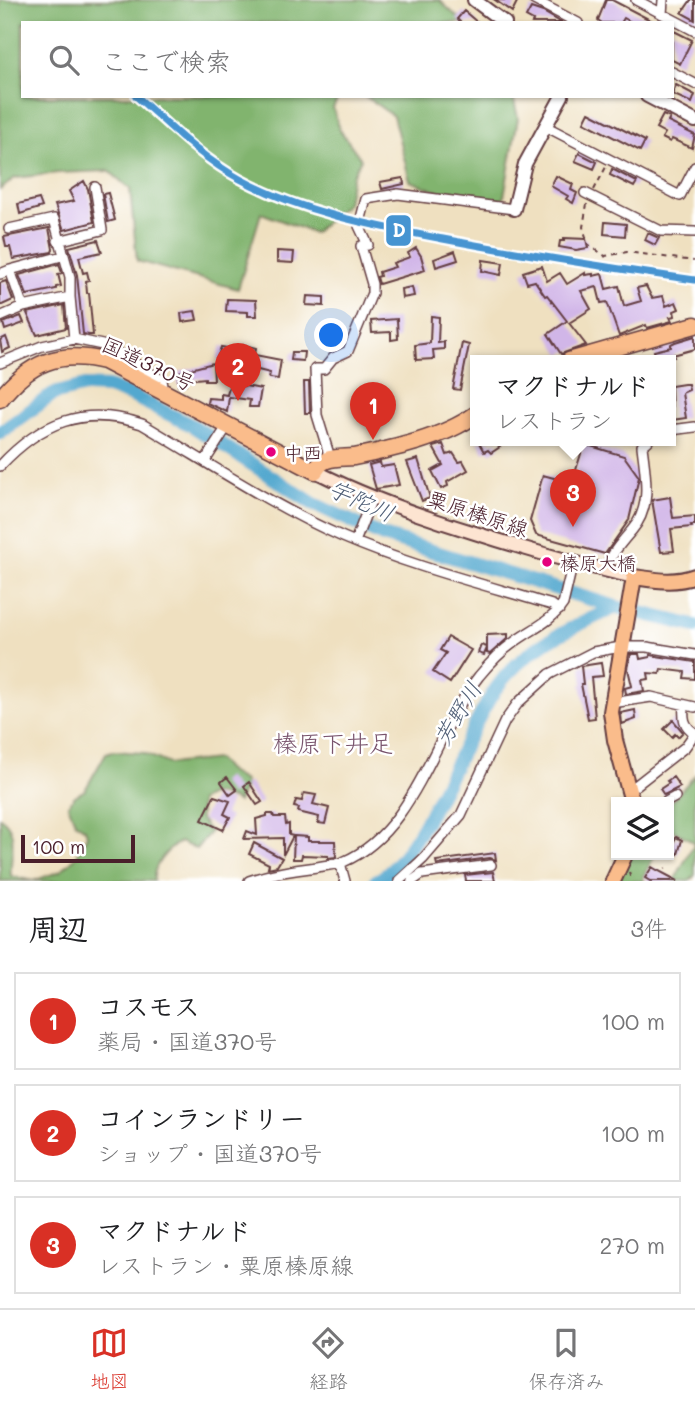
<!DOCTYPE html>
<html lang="ja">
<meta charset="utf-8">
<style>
body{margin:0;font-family:Mali,"Klee One",sans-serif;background:#f2f2f2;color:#202124}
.controls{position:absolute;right:21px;bottom:21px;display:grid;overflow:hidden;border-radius:0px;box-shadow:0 2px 5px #0004}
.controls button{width:63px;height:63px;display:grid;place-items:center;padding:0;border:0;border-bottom:2px solid #e0e0e0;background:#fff;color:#202124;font:35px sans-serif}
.scale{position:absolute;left:21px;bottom:18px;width:114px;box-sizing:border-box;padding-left:7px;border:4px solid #4a1f2b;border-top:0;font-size:19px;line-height:24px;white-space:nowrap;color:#4a1f2b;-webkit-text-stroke:5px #fff;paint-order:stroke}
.you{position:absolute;left:332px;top:336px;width:24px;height:24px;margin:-18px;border:5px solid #fff;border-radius:50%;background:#1a73e8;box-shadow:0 0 0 10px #1a73e833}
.badge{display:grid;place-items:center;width:46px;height:46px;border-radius:50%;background:#d93025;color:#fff;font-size:23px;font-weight:700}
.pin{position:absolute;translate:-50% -58px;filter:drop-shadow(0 2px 4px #0008)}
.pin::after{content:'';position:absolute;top:37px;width:24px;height:21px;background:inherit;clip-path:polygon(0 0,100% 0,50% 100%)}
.popup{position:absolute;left:470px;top:355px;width:206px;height:91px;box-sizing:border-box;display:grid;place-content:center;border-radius:0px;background:#fff;filter:drop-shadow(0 2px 5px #0005);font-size:23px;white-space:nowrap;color:#757577}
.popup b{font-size:26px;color:#202124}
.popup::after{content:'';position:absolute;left:50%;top:100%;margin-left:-14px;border:14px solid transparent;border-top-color:#fff}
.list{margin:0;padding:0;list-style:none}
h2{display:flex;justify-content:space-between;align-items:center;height:91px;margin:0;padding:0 28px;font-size:30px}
h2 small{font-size:23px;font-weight:400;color:#757577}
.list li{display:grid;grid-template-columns:46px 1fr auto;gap:21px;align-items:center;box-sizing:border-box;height:98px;margin:0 14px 14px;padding:0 14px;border:2px solid #e0e0e0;border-radius:0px}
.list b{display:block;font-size:26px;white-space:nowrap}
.list p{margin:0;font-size:23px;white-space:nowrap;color:#757577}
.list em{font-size:23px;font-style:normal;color:#757577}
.icon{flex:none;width:38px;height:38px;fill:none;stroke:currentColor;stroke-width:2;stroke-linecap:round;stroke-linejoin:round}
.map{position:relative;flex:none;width:695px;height:881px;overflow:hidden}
.search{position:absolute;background:#fff;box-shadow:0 2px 5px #0004;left:21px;right:21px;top:21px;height:77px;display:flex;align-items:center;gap:18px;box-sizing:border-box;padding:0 24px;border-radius:0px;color:#757577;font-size:26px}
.sheet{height:427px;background:#fff}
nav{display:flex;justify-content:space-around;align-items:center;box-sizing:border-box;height:98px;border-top:2px solid #e0e0e0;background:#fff;font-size:19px;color:#757577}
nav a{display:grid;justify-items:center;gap:4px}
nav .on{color:#d93025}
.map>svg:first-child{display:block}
.forest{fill:#81b46e;stroke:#666a4c;stroke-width:2}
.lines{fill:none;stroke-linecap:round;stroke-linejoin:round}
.river{stroke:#53a8cf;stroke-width:14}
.building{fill:#d1b6e8}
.minor-casing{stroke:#633c41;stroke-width:12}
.tertiary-casing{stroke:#633c41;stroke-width:16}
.secondary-casing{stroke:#633c41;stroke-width:16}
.primary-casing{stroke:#633c41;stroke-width:18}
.trunk-casing{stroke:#633c41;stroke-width:19}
.path{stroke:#633c41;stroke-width:2;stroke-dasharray:5 5;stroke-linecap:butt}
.minor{stroke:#fff;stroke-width:9}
.tertiary{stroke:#fff;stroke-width:12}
.secondary{stroke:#fde4d1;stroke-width:12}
.primary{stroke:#fabc8b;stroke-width:14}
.trunk{stroke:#fabc8b;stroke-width:16}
.rail-1-casing{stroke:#fff;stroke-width:12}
.rail-1{stroke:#4694d1;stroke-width:7}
.bus-dot{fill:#e5007d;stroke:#fff;stroke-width:2.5}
.labels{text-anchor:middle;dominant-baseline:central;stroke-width:5;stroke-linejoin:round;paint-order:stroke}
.bus-label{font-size:19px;fill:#4a1f2b;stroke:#fff;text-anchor:start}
.street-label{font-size:21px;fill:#4a1f2b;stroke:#fff}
.water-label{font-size:23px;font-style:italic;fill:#4e5d75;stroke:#fff}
.quarter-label{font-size:24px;fill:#79546d;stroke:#fff}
.line-badge{stroke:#fff;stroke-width:2.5}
.badge-label{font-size:19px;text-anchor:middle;font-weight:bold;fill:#fff}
</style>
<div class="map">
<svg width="695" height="881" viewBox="0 0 695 881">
<rect width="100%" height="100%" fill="#fff"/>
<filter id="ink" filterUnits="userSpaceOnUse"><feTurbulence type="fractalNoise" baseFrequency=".0143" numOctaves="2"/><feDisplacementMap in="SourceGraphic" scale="14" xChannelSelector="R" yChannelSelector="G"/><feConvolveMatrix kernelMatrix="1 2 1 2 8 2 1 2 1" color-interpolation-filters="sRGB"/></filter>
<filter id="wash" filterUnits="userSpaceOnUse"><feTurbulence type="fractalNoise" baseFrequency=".00686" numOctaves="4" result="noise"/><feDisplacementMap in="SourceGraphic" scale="28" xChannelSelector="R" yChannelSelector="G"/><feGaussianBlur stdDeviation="1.57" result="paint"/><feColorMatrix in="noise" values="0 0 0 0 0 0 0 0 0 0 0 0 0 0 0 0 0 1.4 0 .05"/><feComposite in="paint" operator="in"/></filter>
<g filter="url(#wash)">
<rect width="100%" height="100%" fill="#efe0c0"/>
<path class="forest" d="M 0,0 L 439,0 L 464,23 L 23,23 L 23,96 L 339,96 L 333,108 L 340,130 L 361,159 L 352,176 L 347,203 L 314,233 L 261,213 L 238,289 L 137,261 L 130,189 L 109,171 L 58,173 L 15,178 L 0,190 Z
M 365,96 L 513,96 L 518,118 L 503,202 L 453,197 L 410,181 L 393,116 Z
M 112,751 L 144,753 L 169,764 L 217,759 L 229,772 L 244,781 L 245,786 L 238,802 C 221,795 216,789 200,801 L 200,819 L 210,832 L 196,849 L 180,842 C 167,849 152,866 154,881 L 0,881 L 0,817 C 21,831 9,854 11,876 L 33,881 L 61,871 L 77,856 L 87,835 L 85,829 L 75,822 L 68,805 L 75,796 L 85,790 L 106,753 Z
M 695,775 L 695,875 L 690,881 L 674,881 L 694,844 L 691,840 L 672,830 L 669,831 L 669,804 Z
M 630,855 L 655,855 L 643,877 L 644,881 L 617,881 Z"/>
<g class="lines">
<path class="river" d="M 0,433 L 53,394 L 85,386 L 108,387 L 132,396 L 193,426 L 312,503 L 383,536 L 616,607 L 695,626
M 376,881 C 419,862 466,730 497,687 C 526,646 572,628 616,607"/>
</g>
<g id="blocks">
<path class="building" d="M 495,0 L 518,0 L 512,12 Z
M 606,0 L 612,0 L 656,23 L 633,23 L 624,18 L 621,23 L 602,23 L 598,20 Z
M 691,0 L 695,0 L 695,20 L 682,13 Z
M 531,8 L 543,12 L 562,23 L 532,23 L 533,21 L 526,17 Z
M 464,11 L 478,23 L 461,23 L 457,19 Z
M 672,30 L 692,40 L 680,64 L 672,60 Z
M 676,85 L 695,95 L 692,103 L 672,94 Z
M 589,112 L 645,141 L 640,151 L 584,122 Z
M 663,115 L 670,118 L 668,122 L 695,135 L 692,148 L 672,139 L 670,142 L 662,138 L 665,133 L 656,128 Z
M 579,153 L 597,162 L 594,169 L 575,161 Z
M 612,169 L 637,182 L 634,187 L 610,175 Z
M 556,176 L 573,184 L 571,190 L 577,193 L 573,203 L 566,199 L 568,196 L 551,186 Z
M 403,178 L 404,184 L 382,189 L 380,182 Z
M 84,181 L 88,189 L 94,222 L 64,230 L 55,205 L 74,201 L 69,191 Z
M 108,193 L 115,220 L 108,222 L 103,194 Z
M 39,199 L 42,207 L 20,214 L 18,204 Z
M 605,222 L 626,224 L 625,236 L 604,234 Z
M 49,228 L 53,249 L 52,252 L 13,259 L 10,247 L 6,247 L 4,237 Z
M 648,233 L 659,238 L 655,245 L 645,240 Z
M 564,238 L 586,239 L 588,248 L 576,250 L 559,247 L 560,241 L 564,241 Z
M 98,240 L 102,252 L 79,257 L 83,273 L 87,272 L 89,280 L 86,281 L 87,293 L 89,293 L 93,335 L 89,335 L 83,334 L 77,275 L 69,247 Z
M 416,248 L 421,256 L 425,270 L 379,284 L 377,277 L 380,276 L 379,272 L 395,267 L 393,263 L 410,257 L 408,253 Z
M 277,251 L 294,252 L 293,263 L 277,262 Z
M 455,251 L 458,260 L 436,267 L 434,259 Z
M 483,260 L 503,263 L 501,275 L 482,271 Z
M 59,264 L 62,273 L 58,274 L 61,286 L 56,287 L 56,289 L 27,295 L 19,275 Z
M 542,266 L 547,281 L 560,273 L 567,284 L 585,273 L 585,275 L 593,274 L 593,276 L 602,274 L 606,289 L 619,286 L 624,306 L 641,301 L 637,288 L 646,286 L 652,298 L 663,296 L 666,306 L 676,302 L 679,309 L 674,311 L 675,316 L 670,317 L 672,321 L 647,328 L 646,325 L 619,336 L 607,302 L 601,303 L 597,287 L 581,291 L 591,309 L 569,323 L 586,345 L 561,354 L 548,334 L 567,321 L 547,295 L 545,296 L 535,281 L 527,283 L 523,272 Z
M 6,281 L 13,300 L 0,306 L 0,283 Z
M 412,287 L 414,296 L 402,298 L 401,289 Z
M 307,296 L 324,297 L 324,306 L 306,305 Z
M 227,299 L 256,300 L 257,316 L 248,316 L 248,312 L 226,311 Z
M 64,305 L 66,328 L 37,335 L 27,313 Z
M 195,311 L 197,320 L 182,322 L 181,313 Z
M 21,316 L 24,323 L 5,330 L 3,323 Z
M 431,316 L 439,317 L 438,343 L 444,342 L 444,349 L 433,350 L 434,359 L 416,360 L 415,345 L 430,343 Z
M 397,319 L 398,339 L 391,340 L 391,332 L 372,333 L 371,321 Z
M 695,336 L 695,349 L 673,355 L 674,357 L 657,361 L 654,351 L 671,347 L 671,344 L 675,342 Z
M 6,337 L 10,348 L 2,352 L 0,340 Z
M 462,343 L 469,345 L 460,390 L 453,389 Z
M 244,345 L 256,348 L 255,355 L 281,360 L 278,379 L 269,378 L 270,373 L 258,370 L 247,368 L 246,373 L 239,371 L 240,363 L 217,359 L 221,347 L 243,351 Z
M 292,352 L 304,352 L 303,361 L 291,360 Z
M 213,363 L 214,380 L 205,380 L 205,378 L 186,380 L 186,384 L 178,385 L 179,372 Z
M 304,382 L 309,382 L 310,413 L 305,413 Z
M 230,383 L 261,389 L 258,407 L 249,407 L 250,400 L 229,397 L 227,412 L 207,403 L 208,398 L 221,399 L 221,394 L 227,395 Z
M 684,384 L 688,384 L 689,390 L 682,393 L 686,418 L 672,420 L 671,386 Z
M 478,441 L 491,441 L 492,444 L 496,441 L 500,447 L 491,453 L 488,450 L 484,452 Z
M 443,444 L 447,455 L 453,453 L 459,462 L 463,461 L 468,470 L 447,482 L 448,486 L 441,489 L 432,471 L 443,465 L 433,447 Z
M 584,444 L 624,456 L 639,477 L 629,520 L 605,554 L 536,535 L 530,521 L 543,475 L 572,483 Z
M 418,459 L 430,498 L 422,501 L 407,462 Z
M 380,462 L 381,467 L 394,465 L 399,485 L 376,489 L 369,465 Z
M 670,497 L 673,518 L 695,516 L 695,525 L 691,525 L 692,527 L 671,529 L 674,551 L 661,552 L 652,500 Z
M 508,634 L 508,638 L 490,654 L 487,653 L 487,648 L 484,655 L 478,653 L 481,645 L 487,647 L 487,635 Z
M 448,637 L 471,650 L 450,683 L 433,672 L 446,653 L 440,650 Z
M 631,654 L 639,654 L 640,659 L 650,657 L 650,655 L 695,662 L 695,679 L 684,678 L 685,672 L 661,669 L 660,674 L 648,673 L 649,679 L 642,680 L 644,691 L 626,694 L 625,688 L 632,686 L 628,669 Z
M 601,663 L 603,676 L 591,677 L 595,718 L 588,719 L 581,684 L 583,684 L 581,666 Z
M 635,710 L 636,719 L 622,724 L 621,713 Z
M 673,720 L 683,732 L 678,737 L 675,734 L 672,737 L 664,729 Z
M 227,777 L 237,790 L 230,795 L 221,782 Z
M 673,777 L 680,787 L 664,795 L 660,789 L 669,783 L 667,781 Z
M 249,782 L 262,802 L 257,805 L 244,786 Z
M 304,793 L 316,795 L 313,804 L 329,808 L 325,824 L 318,823 L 319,817 L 298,812 L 299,808 L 294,807 L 296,800 L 302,801 Z
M 214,796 L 230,801 L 224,814 L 230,817 L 223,830 L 202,820 Z
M 267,814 L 273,814 L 274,817 L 285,817 L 286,825 L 289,824 L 289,835 L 293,836 L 283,855 L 283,838 L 244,839 L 247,831 L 257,835 L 256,819 L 267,816 Z
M 294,836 L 308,837 L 308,841 L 335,841 L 336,857 L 328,858 L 328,856 L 302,855 L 301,859 L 293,859 Z
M 676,837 L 682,840 L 678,854 L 669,849 L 669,842 L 673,843 Z
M 254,843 L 282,858 L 277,866 L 268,868 L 269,864 L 249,854 Z
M 495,853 L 496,860 L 490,858 L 437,865 L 436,861 Z
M 652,867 L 657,870 L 678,881 L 650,881 L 645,878 Z
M 493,872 L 495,881 L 466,881 L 465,875 Z"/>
</g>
</g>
<g filter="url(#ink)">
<use href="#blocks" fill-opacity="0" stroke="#633c41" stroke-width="2"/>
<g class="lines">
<g class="minor-casing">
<path id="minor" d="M 534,0 L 578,23
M 636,0 L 695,31
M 662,14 L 663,0
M 672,72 L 695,84
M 545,126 L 680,196 L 695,167
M 585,193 L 661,231 L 695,232
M 9,229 L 54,219 L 70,277 L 70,297
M 58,241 L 102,230 L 95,187
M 10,270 L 62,256
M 0,274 L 10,270 L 23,307 L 70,297 L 74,339 L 107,346 L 162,380 L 164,392
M 0,317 L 23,307
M 0,363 L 42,346 L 74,339
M 671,430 L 695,427
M 327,460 L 328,451 L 317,415 L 315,369 L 324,369 L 333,358 L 348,351 L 372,293 L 372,284 L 361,246 L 368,245 L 359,226 L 366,199 L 398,194 L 514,209
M 205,461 L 228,425
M 0,466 C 41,422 83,405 142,424 C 207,462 274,507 343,537 C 410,566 482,584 552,605 L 559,610
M 355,542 L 372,498
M 605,570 C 611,554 621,543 632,530 C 653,506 645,474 642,446 L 648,441
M 612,703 L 651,697 L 695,707
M 684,705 C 683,717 683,726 695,733
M 630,790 L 685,747 L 695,733
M 666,802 L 675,797
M 340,863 L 345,881
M 249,881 C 271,873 294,870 317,867 C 325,865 335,865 343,862 C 415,832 434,733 479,676 C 489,664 500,652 513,643 C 530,630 551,622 563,604 L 573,562
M 399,881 L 423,859 L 461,815 L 505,721 L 518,703 L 550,674 L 593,652 L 621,647 L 647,647 L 695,655
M 412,881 L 422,874 L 491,865"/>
</g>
<g class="tertiary-casing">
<path id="tertiary" d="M 474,0 L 505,23
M 647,96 L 695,121
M 514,209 L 525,164 L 562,96"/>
</g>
<g class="secondary-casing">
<path id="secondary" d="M 315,471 C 366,497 420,516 475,533 C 528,550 580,565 634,577"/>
</g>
<g class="primary-casing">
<path id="primary" d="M 632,802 L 615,740 L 611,712 L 634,577 C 656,580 674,584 695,576
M 613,881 L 625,855"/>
</g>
<g class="trunk-casing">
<path id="trunk" d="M 569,361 L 695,325
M 0,399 C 29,363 58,350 104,361 L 315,471 C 318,466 321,462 327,460 C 335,457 346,458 354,457 C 393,449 443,438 475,415"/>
</g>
<path class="path" d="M 594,190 L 606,167
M 587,204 L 583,227 L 588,244 L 605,256 L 627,252 L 694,261
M 602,267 L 605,257
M 672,853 L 672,852
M 665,869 L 666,868
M 629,872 L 631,881"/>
<use href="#minor" class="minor"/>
<use href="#tertiary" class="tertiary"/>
<use href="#secondary" class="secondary"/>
<use href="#primary" class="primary"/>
<use href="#trunk" class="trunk"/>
<g class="rail-1-casing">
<path id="rail-1" d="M 136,96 C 169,125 201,158 240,179 C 303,213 374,226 443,239 C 527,255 611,268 695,280"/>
</g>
<use href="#rail-1" class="rail-1"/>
</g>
</g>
<g class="bus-dot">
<circle cx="271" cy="452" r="6"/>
<circle cx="547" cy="562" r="6"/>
</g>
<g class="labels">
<g class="bus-label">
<text x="284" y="452">中西</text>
<text x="560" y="562">榛原大橋</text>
</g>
<g class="street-label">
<text transform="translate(149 363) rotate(25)">国道370号</text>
<text transform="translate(478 513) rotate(18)">粟原榛原線</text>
</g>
<g class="water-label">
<text transform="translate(362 500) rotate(24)">宇陀川</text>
<text transform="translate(457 713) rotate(-59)">芳野川</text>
</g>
<g class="quarter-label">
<text x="333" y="742">榛原下井足</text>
</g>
</g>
<rect class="line-badge" x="385" y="214" width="27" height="33" rx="7" fill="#4694d1"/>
<g class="badge-label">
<text x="399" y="237">D</text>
</g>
</svg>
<div class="controls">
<button><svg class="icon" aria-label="layers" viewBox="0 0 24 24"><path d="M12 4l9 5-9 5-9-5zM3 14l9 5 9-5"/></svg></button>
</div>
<div class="scale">100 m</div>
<div class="you"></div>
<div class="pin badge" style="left:373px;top:440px">1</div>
<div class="pin badge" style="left:238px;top:401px">2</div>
<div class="pin badge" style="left:573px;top:527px">3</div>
<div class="popup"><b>マクドナルド</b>レストラン</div>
<div class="search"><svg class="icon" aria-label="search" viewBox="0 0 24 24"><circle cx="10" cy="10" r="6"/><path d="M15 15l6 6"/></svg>ここで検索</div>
</div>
<section class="sheet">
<h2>周辺<small>3件</small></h2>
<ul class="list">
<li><span class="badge">1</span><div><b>コスモス</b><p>薬局 · 国道370号</p></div><em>100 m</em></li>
<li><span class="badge">2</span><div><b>コインランドリー</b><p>ショップ · 国道370号</p></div><em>100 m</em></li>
<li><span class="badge">3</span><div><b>マクドナルド</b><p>レストラン · 粟原榛原線</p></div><em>270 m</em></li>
</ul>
</section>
<nav>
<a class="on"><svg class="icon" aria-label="map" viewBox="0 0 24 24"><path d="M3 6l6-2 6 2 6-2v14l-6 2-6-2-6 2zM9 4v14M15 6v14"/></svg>地図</a>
<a><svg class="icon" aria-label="directions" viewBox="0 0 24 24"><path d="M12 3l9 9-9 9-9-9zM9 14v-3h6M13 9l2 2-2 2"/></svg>経路</a>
<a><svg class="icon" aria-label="saved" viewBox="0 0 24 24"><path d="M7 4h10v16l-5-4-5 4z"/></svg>保存済み</a>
</nav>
